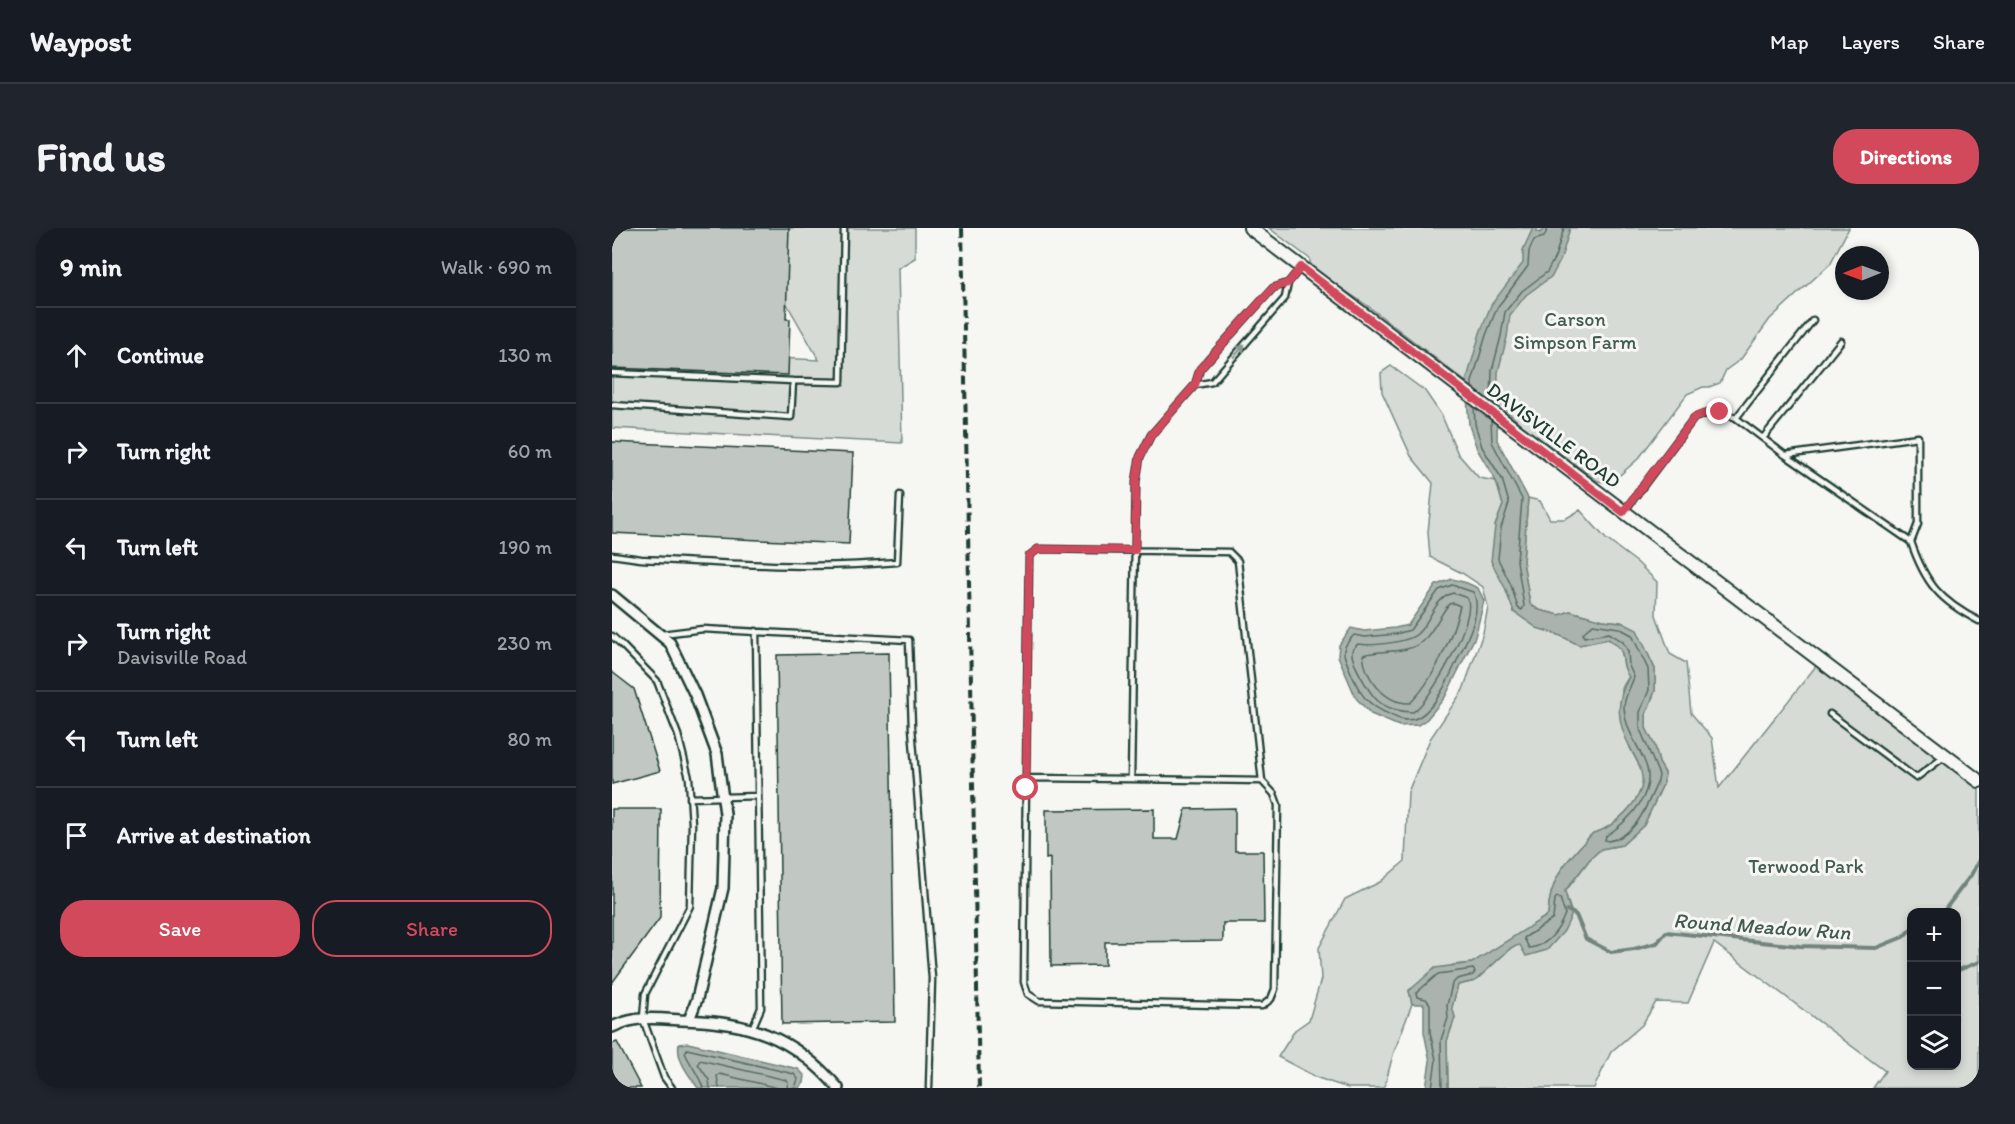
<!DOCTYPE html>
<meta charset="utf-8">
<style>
body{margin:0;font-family:Itim,sans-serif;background:#20242c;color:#f1f3f6}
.controls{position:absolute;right:18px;bottom:18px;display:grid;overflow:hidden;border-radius:12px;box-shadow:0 3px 9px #0003}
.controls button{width:54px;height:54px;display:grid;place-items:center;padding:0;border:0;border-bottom:2px solid #363941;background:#171b24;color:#f1f3f6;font:30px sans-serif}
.compass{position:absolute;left:1223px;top:18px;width:54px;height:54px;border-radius:50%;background:#171b24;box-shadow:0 3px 9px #0003;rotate:269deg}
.stop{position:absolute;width:18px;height:18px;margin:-14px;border:4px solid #d1495b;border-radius:50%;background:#fff}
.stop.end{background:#d1495b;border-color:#fff;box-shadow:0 2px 6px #0008}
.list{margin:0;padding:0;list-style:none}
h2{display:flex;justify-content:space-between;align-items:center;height:78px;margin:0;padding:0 24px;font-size:26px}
h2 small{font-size:20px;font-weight:400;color:#9ea1a6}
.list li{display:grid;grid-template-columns:39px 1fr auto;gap:18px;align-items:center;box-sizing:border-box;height:96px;padding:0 24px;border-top:2px solid #363941}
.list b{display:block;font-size:22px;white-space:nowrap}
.list p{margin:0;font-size:20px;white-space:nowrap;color:#9ea1a6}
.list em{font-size:20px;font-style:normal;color:#9ea1a6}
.actions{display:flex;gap:12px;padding:18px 24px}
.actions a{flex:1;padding:14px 0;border:2px solid #d1495b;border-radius:24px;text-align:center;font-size:21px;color:#d1495b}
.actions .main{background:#d1495b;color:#fff}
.icon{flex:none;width:33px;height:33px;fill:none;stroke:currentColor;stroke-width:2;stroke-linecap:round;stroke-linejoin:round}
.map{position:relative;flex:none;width:1367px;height:860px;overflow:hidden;border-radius:24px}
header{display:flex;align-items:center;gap:36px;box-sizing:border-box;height:84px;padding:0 30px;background:#171b24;border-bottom:2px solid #363941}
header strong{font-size:28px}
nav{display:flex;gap:33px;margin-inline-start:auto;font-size:21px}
.intro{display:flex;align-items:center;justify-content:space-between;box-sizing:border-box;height:144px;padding:0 36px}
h1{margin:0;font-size:42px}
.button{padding:15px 27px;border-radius:24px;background:#d1495b;color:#fff;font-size:21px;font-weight:700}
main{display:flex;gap:36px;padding:0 36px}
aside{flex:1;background:#171b24;border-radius:24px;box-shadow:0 3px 9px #0003}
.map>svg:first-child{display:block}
.green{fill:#d6dbd6;stroke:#7a8c85;stroke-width:1.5;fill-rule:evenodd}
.water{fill:#aab3ae;stroke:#72847d;stroke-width:1.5}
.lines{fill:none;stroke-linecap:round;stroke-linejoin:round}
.shore{stroke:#576c65;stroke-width:1.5}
.stream{stroke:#72847d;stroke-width:4}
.building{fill:#c1c8c3;stroke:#1f3d34;stroke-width:1.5}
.service-casing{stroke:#1f3d34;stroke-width:9}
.minor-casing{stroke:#1f3d34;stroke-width:14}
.tertiary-casing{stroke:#1f3d34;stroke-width:16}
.service{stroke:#f6f6f2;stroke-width:4.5}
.minor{stroke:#f6f6f2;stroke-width:9}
.tertiary{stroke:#f6f6f2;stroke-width:12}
.rail{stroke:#1f3d34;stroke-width:4;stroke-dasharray:9 4.5;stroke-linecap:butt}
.oneway{fill:#8a9a93}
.route{stroke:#d1495b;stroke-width:8}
.labels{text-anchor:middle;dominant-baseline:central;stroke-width:6;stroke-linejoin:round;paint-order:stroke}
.park-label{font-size:20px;fill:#445d54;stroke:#f6f6f2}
.street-label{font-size:20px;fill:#1f3d34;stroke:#f6f6f2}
.water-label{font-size:21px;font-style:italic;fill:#425a52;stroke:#f6f6f2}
</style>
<header>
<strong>Waypost</strong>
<nav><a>Map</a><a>Layers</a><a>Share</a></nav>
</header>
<div class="intro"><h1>Find us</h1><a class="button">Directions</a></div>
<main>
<aside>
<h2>9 min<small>Walk · 690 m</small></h2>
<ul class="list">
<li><svg class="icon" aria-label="ahead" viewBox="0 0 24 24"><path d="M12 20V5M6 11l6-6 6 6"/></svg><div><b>Continue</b></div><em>130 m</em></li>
<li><svg class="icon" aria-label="right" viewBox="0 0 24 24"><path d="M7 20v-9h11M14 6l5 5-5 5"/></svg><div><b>Turn right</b></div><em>60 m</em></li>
<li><svg class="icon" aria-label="left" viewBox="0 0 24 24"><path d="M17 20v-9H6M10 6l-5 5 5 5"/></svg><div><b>Turn left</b></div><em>190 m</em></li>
<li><svg class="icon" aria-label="right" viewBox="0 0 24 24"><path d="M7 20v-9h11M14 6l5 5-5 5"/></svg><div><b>Turn right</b><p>Davisville Road</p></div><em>230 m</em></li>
<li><svg class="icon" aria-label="left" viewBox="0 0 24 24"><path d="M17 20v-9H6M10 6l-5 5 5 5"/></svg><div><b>Turn left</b></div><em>80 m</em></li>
<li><svg class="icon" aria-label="arrive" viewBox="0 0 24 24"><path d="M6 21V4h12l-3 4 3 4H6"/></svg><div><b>Arrive at destination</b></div></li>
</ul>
<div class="actions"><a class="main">Save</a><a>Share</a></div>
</aside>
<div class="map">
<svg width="1367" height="860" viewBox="0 0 1367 860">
<rect width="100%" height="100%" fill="#f6f6f2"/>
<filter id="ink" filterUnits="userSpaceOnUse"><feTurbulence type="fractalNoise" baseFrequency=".0167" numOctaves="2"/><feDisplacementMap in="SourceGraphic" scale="12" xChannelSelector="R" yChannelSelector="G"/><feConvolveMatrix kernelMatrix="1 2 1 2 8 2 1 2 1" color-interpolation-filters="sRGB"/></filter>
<g filter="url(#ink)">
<path class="green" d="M 179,0 L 303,0 L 303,30 L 286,40 L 290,215 L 0,200 L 0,124 L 81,126 L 207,132 L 148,29 Z
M 657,0 L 1237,0 L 1218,36 L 1158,91 L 1129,131 L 1114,142 L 1108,155 L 1097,159 L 1091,159 L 1075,166 L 1027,230 L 999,255 L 986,253 L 912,199 L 885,174 L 885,172 L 855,150 L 854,154 L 756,78 L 707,45 L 698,35 L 698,31 Z
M 779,138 L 813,163 L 830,188 L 846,226 L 867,250 L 884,253 L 891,277 L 883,298 L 893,360 L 902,384 L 967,417 L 996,411 C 1020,426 1004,430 1017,448 C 1015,452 1011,457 1010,461 C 1009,468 1016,514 1018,520 C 1023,531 1030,538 1031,550 C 1032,571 1000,602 981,605 C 957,631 937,650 936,687 L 870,730 L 860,735 L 841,737 L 797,762 L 800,776 L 781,827 L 772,860 L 736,860 L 706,850 L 666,829 L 683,802 L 697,792 L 709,751 L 707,720 L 733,671 L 768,654 L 793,633 L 796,564 L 818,511 L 851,462 L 871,405 L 876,379 L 871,359 L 850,345 L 818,329 L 816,304 L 821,255 L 799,228 L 770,164 L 769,145 Z
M 916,270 L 928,273 L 938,291 L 953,291 L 968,282 L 994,311 L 1026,335 L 1045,354 L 1044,387 L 1058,426 L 1074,435 L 1079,485 L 1100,510 L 1107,560 L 1208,433 L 1367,560 L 1367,860 L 1261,860 L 1273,843 L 1102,715 L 1076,775 L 1044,774 L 1030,797 L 999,824 L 982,860 L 836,860 L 835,813 L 843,790 L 840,779 L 846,757 L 863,753 L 900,719 L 908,716 L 960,686 L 953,664 L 978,631 L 989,621 L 1010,617 L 1032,597 L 1052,554 L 1053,545 L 1047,535 L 1043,518 L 1034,500 L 1034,486 L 1043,463 L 1043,441 L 1025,403 L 1009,394 L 991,392 L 958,383 L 948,387 L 927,382 L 918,376 L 911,333 ZM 1300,684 L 1344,684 L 1344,838 L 1300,838 Z"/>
<path class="water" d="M 921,0 L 925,0 L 925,4 L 928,5 L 933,0 L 958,0 L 949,31 L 940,48 L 914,67 L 898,87 L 895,109 L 886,144 L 885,212 L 916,270 L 911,333 L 918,376 L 927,382 L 948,387 L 958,383 L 991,392 L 1009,394 L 1025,402 L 1043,441 L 1043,463 L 1034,486 L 1034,500 L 1043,518 L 1047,535 L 1053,545 L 1052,554 L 1032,597 L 1010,617 L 989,621 L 978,631 L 953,663 L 956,676 L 960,686 L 952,703 L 935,722 L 914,728 L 908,717 L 900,719 L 863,753 L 846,757 L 840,779 L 843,789 L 835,813 L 836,860 L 814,860 L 818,833 L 812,804 L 812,776 L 800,776 L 797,763 L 823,740 L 860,735 L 936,687 C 937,649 956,631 981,605 C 1001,602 1033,570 1030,549 C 1029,537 1023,530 1018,519 C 1005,495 1003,473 1017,449 C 1004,430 1020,426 996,411 L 967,417 L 947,407 L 925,400 L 902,384 L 893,360 L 879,333 L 883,298 L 891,277 L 884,253 L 865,221 L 857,197 L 854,154 L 868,105 L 879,77 L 911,35 L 911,22 Z
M 840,351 L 855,355 L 866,360 L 872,373 L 863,409 L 833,469 L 815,491 L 806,497 L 787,498 L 759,486 L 744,470 L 726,428 L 727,417 L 739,400 L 752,403 L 783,400 L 796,397 L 824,357 Z
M 76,815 L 186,841 L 193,848 L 192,855 L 187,860 L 86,860 C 77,847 64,832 67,816 Z"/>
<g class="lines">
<path class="shore" d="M 860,159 L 860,154 L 874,107 L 885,80 L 916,38 L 917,23 L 922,12 L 932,9 L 936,0
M 879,173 L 880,143 L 889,108 L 893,84 L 910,63 L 935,44 L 943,29 L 952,0
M 862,179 L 863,196 L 870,219 L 890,251 L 897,275 L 889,300 L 886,331 L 899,357 L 906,380 L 910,382 L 912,378 L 905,333 L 910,271 L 880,214 L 879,192
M 840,357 L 861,364 C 870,380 858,405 851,420 C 840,442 828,476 807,489 C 799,494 789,492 781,488 C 754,477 748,467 737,440 C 735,434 731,428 732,422 C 733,417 738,411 742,407 L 753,409 L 784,406 L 798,402 L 827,362 Z
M 841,365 L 855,370 C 866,388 819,473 801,484 C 790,484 775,481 766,473 C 758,466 738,433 740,423 C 740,421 744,418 746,416 C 758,418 795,415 805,406 C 819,394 821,371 841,365 Z
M 841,375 L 848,378 C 841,408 820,455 798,475 C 773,476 753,450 751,427 C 769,421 797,427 812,412 C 822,402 828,387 837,376 Z
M 981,396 L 1007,400 L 1020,407 L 1036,441 L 1037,462 L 1028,484 L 1028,501 L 1047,547 L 1046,553 C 1035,576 1025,609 996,613 L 993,612 L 994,608 C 1018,592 1047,563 1032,532 C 1024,514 1013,500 1012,480 C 1012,468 1019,459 1022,449 L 1017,438 L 1016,423 L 1011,414 L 997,405 L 972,409 L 971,405 Z
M 945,669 L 948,670 L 953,686 C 947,702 936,718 917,720 L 912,710 L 941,691 L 943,671 Z
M 91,860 C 89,851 78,836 73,825 L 75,821 L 182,846 L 186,851 L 183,860
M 98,860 L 97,852 L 86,836 L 88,832 L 174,852 L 176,854 L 175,860
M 107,860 L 105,848 L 108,846 L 166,860
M 820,860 L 824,832 L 818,804 L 818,776 L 814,771 L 805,769 L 804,765 L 826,746 L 861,741 L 863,744 L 861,747 L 845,751 L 840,756 L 835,778 L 836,790 L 829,812 L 830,860"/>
<path class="stream" d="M 955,682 L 964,687 L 974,711 L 999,724 L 1022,721 L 1045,715 L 1054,704 L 1188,718 L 1264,720 L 1291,709 L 1300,700
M 1331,684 L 1359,647 L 1367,632
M 1344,743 L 1367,734"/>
</g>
<path class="building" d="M 0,0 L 177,0 L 174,91 L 178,91 L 176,147 L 0,140 Z
M 0,214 L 241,225 L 237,316 L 0,305 Z
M 277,425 L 283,794 L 170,796 L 165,427 Z
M 0,444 L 22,461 L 48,543 L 0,556 Z
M 623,580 L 623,623 L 651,623 L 652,695 L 611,695 L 611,713 L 493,714 L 493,737 L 439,738 L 438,630 L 434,631 L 434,582 L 542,581 L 542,611 L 566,611 L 574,581 Z
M 0,581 L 49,581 L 48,690 L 0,755 Z
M 5,814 L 29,860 L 0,860 L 0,816 Z"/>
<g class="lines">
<g class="service-casing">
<path id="service" d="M 0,145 L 181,153 L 229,154 L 232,0
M 583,157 L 600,154 L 673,70 L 676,55
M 0,177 L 179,189 L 181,153
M 1124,190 L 1201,92
M 1151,210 L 1229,113
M 1013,282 L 1082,190 L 1099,184 L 1108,184 L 1124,190 L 1173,227 L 1299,314 L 1306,296 L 1306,209 L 1173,227
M 1299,314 C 1313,355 1328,373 1367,393
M 0,327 L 29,331 C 114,335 200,342 285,334 L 288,267
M 50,406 L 91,401 L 297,412 L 300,500 L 320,750 L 317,860
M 0,408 L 10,417 L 45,453 L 66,507 L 77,550 L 80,596 L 78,678 L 33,766 L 31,791 L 52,849 L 60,860
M 1218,486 L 1304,550 L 1332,529
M 414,550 L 412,754 L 416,766 L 427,773 L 650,778 L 659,771 L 663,761 L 666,577 L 662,566 L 650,553
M 519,551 L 414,550 L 417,328 L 426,321 L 617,324 L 626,333 L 650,553 L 519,551 L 524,254 L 528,229 L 539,207 L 583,157 L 588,141 L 661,60 L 676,55 L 689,39
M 78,570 L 146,568
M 140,801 L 149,780 L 144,403"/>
</g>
<g class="minor-casing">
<path id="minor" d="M 0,367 L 58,415 L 83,467 L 105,526 L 113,586 L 111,660 L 85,771 L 77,792
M 0,799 C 7,796 15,793 22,792 C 36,789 53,791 68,792 C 136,793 181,808 226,860"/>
</g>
<g class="tertiary-casing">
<path id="tertiary" d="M 638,0 L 1367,553"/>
</g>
<use href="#service" class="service"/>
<use href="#minor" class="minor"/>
<use href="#tertiary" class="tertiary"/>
<path class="rail" d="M 350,0 L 367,860"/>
</g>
<defs><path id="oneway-solid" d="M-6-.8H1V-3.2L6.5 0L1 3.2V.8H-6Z" transform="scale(1.5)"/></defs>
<use class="oneway" href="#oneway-solid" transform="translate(627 123) rotate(-49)"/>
</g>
<g class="lines" filter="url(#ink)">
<path class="route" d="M 414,560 L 417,328 L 426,321 L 523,322 L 524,254 L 528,229 L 539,207 L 583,157 L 588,141 L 661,60 L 676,55 L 689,39 L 1011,284 L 1082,190 L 1091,186 L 1108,184"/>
</g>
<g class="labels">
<g class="park-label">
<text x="963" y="91">Carson<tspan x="963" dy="23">Simpson Farm</tspan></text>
<text x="1194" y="638">Terwood Park</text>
</g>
<g class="street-label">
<text transform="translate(942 207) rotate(37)">DAVISVILLE ROAD</text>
</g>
<g class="water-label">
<text transform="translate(1150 698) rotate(4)">Round Meadow Run</text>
</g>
</g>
</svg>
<div class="controls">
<button>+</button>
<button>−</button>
<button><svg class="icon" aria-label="layers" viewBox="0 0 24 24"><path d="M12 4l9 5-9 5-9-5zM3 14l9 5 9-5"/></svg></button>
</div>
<svg class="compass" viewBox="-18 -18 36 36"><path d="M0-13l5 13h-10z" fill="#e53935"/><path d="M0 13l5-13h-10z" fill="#9ea1a6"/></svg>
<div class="stop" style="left:414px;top:560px"></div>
<div class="stop end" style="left:1108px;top:184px"></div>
</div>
</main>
